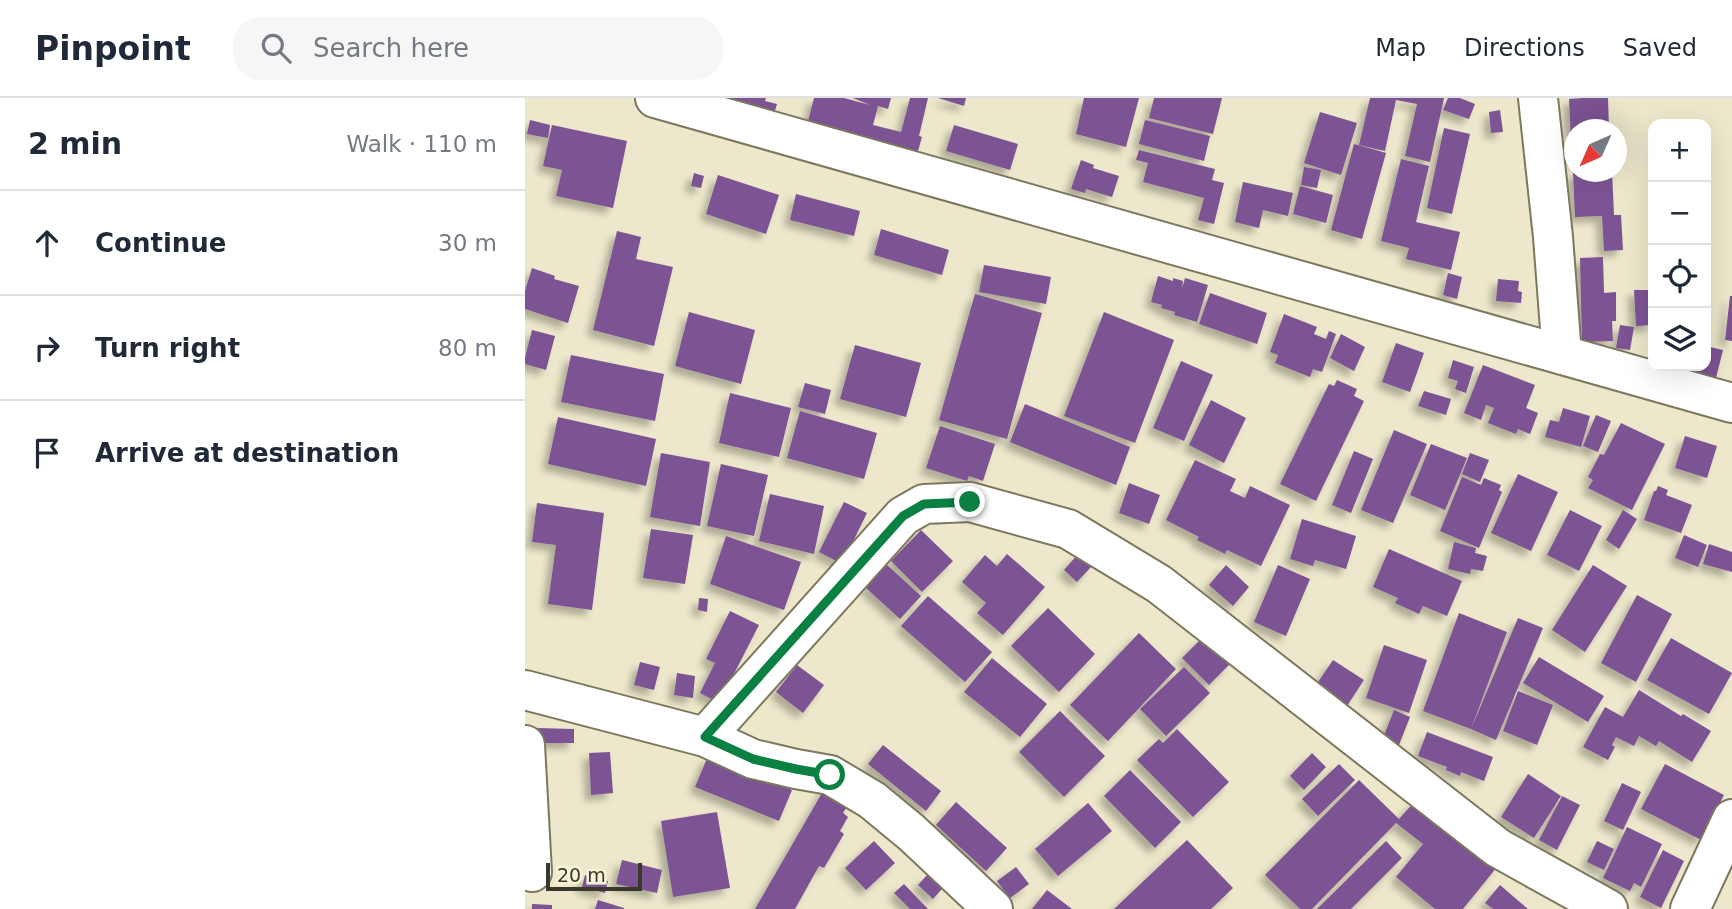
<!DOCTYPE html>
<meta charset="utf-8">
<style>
body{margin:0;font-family:"DejaVu Sans",sans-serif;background:#f6f6f7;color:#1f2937}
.controls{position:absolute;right:21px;top:21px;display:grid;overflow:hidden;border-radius:14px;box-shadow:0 7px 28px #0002}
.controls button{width:63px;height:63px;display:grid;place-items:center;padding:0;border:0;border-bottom:2px solid #e0e1e3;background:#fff;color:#1f2937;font:35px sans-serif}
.compass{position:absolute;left:1039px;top:21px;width:63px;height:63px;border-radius:50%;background:#fff;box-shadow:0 7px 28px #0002;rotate:225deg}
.scale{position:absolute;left:21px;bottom:18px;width:96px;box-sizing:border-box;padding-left:7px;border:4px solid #3a382c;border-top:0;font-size:19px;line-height:24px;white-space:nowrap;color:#3a382c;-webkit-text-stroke:5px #faf5d8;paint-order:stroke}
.stop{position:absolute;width:21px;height:21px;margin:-16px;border:5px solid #0b8043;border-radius:50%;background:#fff}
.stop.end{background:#0b8043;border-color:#fff;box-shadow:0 2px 7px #0008}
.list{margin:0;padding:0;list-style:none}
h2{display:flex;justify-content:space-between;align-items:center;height:91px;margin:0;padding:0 28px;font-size:30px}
h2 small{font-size:23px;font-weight:400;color:#747a83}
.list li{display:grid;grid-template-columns:46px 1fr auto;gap:21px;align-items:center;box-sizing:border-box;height:105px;padding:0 28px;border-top:2px solid #e0e1e3}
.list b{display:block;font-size:26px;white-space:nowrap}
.list em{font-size:23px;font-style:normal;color:#747a83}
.icon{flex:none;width:38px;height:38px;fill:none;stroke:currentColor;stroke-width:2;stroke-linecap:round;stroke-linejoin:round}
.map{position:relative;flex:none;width:1207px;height:811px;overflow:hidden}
header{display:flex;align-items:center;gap:42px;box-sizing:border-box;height:98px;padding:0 35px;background:#fff;border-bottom:2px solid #e0e1e3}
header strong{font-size:33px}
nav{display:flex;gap:38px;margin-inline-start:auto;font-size:24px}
.search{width:490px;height:63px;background:#f6f6f7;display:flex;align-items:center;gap:18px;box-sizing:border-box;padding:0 24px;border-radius:28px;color:#747a83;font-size:26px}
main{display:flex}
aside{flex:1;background:#fff}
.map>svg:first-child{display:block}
.building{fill:#7c5293;filter:url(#shadow)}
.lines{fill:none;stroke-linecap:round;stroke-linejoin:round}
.minor-casing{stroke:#7c785e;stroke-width:42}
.minor{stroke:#fff;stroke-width:38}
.route{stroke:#0b8043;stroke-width:9}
</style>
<header>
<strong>Pinpoint</strong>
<div class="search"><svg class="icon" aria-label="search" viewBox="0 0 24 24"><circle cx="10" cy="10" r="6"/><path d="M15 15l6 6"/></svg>Search here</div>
<nav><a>Map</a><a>Directions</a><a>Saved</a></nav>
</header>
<main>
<aside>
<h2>2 min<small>Walk · 110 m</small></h2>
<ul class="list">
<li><svg class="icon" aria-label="ahead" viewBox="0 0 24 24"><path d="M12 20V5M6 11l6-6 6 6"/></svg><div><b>Continue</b></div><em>30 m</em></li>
<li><svg class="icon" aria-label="right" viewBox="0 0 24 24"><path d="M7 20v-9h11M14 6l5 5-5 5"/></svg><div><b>Turn right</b></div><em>80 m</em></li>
<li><svg class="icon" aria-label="arrive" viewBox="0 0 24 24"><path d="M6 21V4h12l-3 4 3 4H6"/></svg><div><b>Arrive at destination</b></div></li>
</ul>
</aside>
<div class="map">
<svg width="1207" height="811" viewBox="0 0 1207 811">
<defs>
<filter id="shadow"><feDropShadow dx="-6" dy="6" stdDeviation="3.5" flood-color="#0004"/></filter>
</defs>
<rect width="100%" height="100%" fill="#ede8cb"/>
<path class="building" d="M 183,0 L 241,0 L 240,3 L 252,6 L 247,23 Z
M 289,0 L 319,0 L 345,7 L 328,0 L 366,0 L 363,11 L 353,8 L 348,27 L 376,34 L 385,0 L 403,0 L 394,38 L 397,39 L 389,67 L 281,31 Z
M 413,0 L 441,0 L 439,8 Z
M 559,0 L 614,0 L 601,49 L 551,36 Z
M 629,0 L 697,0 L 688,36 L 624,20 Z
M 845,0 L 919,0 L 905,64 L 880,58 L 892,6 L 871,2 L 860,53 L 834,47 Z
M 923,0 L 935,0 L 950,6 L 944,21 L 918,12 Z
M 1058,0 L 1083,0 L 1084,32 L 1050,32 L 1050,65 L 1047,65 L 1044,1 Z
M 975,12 L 978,34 L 966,35 L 964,14 Z
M 795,14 L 832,25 L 816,77 L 779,65 Z
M 5,22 L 25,27 L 23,40 L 2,36 Z
M 620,22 L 685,38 L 679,63 L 614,46 Z
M 27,27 L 102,43 L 88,110 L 31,98 L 37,72 L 18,68 Z
M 429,27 L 493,46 L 485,72 L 421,53 Z
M 919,30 L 945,36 L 927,116 L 902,110 Z
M 829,46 L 861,55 L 837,141 L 806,132 Z
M 614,52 L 690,71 L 687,82 L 699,85 L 689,126 L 673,122 L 679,100 L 618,84 L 623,65 L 611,62 Z
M 876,61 L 904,68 L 891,124 L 935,134 L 926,172 L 881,161 L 884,150 L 856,143 Z
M 556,62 L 569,67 L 568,70 L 594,78 L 587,99 L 561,91 L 560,95 L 546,91 Z
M 779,69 L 796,72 L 792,90 L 776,87 Z
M 1048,74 L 1087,74 L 1089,117 L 1096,117 L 1098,152 L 1079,153 L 1077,118 L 1050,119 Z
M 169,75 L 179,78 L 176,90 L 166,88 Z
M 193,77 L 254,97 L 241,136 L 181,116 Z
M 718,84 L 768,95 L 763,118 L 738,112 L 734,130 L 710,124 Z
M 775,88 L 808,97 L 801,125 L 768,116 Z
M 271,96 L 335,113 L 329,138 L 265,122 Z
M 356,131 L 424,152 L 417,177 L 349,157 Z
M 92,133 L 116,139 L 111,161 L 148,169 L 129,248 L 68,232 Z
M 1078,159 L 1079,195 L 1091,194 L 1091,223 L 1087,223 L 1088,243 L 1057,244 L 1055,160 Z
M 459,167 L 526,179 L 521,206 L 454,194 Z
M 7,170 L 30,178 L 29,181 L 54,188 L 43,225 L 0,211 L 0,193 Z
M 923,175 L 937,179 L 932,201 L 918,197 Z
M 633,178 L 648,183 L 648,180 L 658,183 L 657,191 L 660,180 L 683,187 L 672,224 L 649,217 L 650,214 L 636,210 L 637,207 L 626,204 Z
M 973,181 L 994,183 L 993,193 L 997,194 L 996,205 L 971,203 Z
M 1109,192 L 1128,192 L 1128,227 L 1111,228 Z
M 685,195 L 742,215 L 732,246 L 674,226 Z
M 450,196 L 517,215 L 482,341 L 414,322 Z
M 1205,198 L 1207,198 L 1207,243 L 1200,242 Z
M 164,214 L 230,232 L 216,286 L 150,268 Z
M 579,214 L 649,242 L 610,345 L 539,318 Z
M 759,216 L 792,229 L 789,236 L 801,241 L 804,233 L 811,236 L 797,274 L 788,271 L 785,279 L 750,265 L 753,257 L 745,254 Z
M 1095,227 L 1109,229 L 1105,252 L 1091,250 Z
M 7,232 L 30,238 L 21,272 L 0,266 L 0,260 Z
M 816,236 L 840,249 L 829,273 L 805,260 Z
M 871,245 L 899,255 L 885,294 L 857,284 Z
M 330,247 L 396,265 L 381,319 L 315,301 Z
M 1181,248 L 1198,252 L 1190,284 L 1147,274 L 1149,268 L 1181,268 Z
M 46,257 L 139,276 L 130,323 L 36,304 Z
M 928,262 L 949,269 L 941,295 L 930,291 L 933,283 L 923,280 Z
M 656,263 L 688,277 L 659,343 L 628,330 Z
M 958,267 L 1010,287 L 1001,310 L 1013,315 L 1005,336 L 993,331 L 991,336 L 963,325 L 969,310 L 961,307 L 956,322 L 939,315 Z
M 812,282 L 832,291 L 829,298 L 839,303 L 791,403 L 755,386 L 804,286 L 809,288 Z
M 280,285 L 306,292 L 300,316 L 273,309 Z
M 899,293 L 926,301 L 921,317 L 893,308 Z
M 205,295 L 266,310 L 254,359 L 194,345 Z
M 686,302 L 721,320 L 699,365 L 664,347 Z
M 500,306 L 605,349 L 591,387 L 485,344 Z
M 1038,310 L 1065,318 L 1056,349 L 1020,339 L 1025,322 L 1034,324 Z
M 275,313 L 352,335 L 339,381 L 262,360 Z
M 1071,317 L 1086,323 L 1073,354 L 1058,348 Z
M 33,319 L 131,341 L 121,388 L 23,366 Z
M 1096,325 L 1140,346 L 1107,412 L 1063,390 L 1068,382 L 1063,379 L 1075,356 L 1079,357 Z
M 415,328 L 470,346 L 458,383 L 444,378 L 442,383 L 401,370 Z
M 869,332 L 902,346 L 868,425 L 836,412 Z
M 1160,338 L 1192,348 L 1182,380 L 1150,370 Z
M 906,346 L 942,360 L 920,412 L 885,397 Z
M 829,353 L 848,361 L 826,415 L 807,407 Z
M 136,355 L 185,364 L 175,428 L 125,419 Z
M 945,355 L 964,362 L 955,384 L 937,376 Z
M 670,362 L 711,381 L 705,393 L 720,400 L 725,388 L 765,407 L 736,468 L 702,452 L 700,456 L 672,442 L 674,439 L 641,422 Z
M 196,366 L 243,377 L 229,438 L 182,428 Z
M 993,376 L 1033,394 L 1006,453 L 966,435 Z
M 937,379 L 956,387 L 959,380 L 976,387 L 974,392 L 977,394 L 954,450 L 915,433 Z
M 604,385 L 635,397 L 624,426 L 594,415 Z
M 1133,388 L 1143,392 L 1141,397 L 1167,407 L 1156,435 L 1119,422 L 1129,393 L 1131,393 Z
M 245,396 L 299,408 L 289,456 L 234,443 Z
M 319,404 L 342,415 L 317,466 L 294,454 Z
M 12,405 L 79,415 L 67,512 L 23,506 L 31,447 L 7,444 Z
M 1045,412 L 1077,428 L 1054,473 L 1022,457 Z
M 1098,412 L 1112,421 L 1094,451 L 1081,442 Z
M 777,421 L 831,438 L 821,471 L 790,462 L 788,468 L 765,461 Z
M 126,431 L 168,437 L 160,486 L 118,480 Z
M 396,432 L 428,463 L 397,494 L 366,463 Z
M 1159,437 L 1182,447 L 1173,469 L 1150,460 Z
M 201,438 L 276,464 L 259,512 L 185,486 Z
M 929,444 L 951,450 L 950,455 L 962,458 L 958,473 L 946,471 L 945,476 L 923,471 Z
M 1184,446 L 1207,454 L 1207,474 L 1178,466 Z
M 864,451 L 937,483 L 922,518 L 898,508 L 894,516 L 870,505 L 873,500 L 848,489 Z
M 482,456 L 520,489 L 478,537 L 452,515 L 461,505 L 437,484 L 460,457 L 472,468 Z
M 553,456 L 567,468 L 552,484 L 539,472 Z
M 361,466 L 396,498 L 375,521 L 341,490 Z
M 701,467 L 724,489 L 708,508 L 684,487 Z
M 753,467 L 785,481 L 761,538 L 729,524 Z
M 1068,467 L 1102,488 L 1060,554 L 1027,532 Z
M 1112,497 L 1147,516 L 1111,584 L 1076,565 Z
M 403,498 L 467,554 L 440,584 L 376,528 Z
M 174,500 L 183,501 L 182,514 L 173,512 Z
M 523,510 L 570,556 L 534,594 L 486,548 Z
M 205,513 L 234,527 L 194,605 L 175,595 L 190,565 L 181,561 Z
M 934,515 L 982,534 L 946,631 L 898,613 Z
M 993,520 L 1018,530 L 971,642 L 946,631 Z
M 614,535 L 651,571 L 583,643 L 545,607 Z
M 678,539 L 705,566 L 684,587 L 657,560 Z
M 1146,540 L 1207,575 L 1184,616 L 1122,582 Z
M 859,547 L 902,562 L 884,615 L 841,600 Z
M 1014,559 L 1079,598 L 1063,624 L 998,585 Z
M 467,560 L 522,606 L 495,639 L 439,594 Z
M 808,562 L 839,582 L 820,611 L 789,590 Z
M 115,564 L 135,569 L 129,592 L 109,587 Z
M 272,567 L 299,587 L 278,615 L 251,594 Z
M 659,569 L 685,595 L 641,638 L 615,611 Z
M 152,575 L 170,578 L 168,600 L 149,597 Z
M 1114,592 L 1156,618 L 1158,616 L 1186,633 L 1167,664 L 1134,643 L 1131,648 L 1114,638 L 1109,648 L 1091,639 L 1087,647 L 1090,649 L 1083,662 L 1058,649 L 1080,609 L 1098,619 Z
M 993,593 L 1028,607 L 1012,647 L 978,633 Z
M 869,612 L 885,619 L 874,647 L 858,640 Z
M 535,613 L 580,658 L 539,699 L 494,654 Z
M 12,630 L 49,631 L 49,645 L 12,645 Z
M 652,631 L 704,684 L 668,719 L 612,662 L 634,641 L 638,645 Z
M 902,634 L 968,659 L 959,683 L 936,674 L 935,678 L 921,672 L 922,669 L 893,658 Z
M 358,647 L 416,693 L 401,713 L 343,666 Z
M 85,654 L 88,695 L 66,697 L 64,655 Z
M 787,655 L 801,669 L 779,692 L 765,678 Z
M 183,658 L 267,692 L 254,723 L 170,689 Z
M 814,666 L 830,682 L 793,718 L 777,701 Z
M 1140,666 L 1199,697 L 1176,742 L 1116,711 Z
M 605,672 L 656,724 L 630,750 L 579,698 Z
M 1003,676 L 1036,698 L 1009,740 L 976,719 Z
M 834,682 L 874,721 L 890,703 L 972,769 L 938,811 L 910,811 L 871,779 L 898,746 L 871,725 L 787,811 L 775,811 L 740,777 Z
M 1097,685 L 1116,694 L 1098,732 L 1079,723 Z
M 301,688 L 326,702 L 318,715 L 323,719 L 315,733 L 319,736 L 299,770 L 294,768 L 270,811 L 230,811 Z
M 1037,698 L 1055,707 L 1032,752 L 1014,742 Z
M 431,704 L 482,750 L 461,773 L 411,727 Z
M 563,705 L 587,733 L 533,778 L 510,751 Z
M 192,714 L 205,790 L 148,799 L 136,723 Z
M 1102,729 L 1137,746 L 1116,789 L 1109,785 L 1105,793 L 1078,780 Z
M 662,742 L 708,790 L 686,811 L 589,811 Z
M 349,743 L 370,765 L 341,792 L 320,770 Z
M 861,743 L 877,760 L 826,811 L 792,811 Z
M 1072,743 L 1089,751 L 1079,772 L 1062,764 Z
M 1138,752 L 1159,763 L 1136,810 L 1115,799 Z
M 97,762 L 137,772 L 132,795 L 91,786 Z
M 491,769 L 504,786 L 485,800 L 472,783 Z
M 60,777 L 83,783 L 80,795 L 57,789 Z
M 402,777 L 417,791 L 408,801 L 393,787 Z
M 379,786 L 403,811 L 385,811 L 369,795 Z
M 975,787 L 1003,811 L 968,811 L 960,805 Z
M 522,792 L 547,811 L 507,811 Z
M 73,802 L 99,810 L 99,811 L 70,811 Z
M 7,806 L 27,807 L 27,811 L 7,811 Z"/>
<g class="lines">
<g class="minor-casing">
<path id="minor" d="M 130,0 L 1207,305
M 1013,0 L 1028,139 L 1037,257
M 0,592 L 180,639 L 228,661 L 271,671 L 305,677 L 347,702 L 387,735 L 468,811
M 180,639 L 378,418 L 399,406 L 445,404 L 543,431 L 634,486 L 973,750 L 1083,811
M 0,647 L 7,774
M 1165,811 L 1207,721"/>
</g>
<use href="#minor" class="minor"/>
</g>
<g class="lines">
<path class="route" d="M 305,677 L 271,671 L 228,661 L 180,639 L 378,418 L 399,406 L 445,404"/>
</g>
</svg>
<div class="controls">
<button>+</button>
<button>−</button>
<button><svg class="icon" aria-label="locate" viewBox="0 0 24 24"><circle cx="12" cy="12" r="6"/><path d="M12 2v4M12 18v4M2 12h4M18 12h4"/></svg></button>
<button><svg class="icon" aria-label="layers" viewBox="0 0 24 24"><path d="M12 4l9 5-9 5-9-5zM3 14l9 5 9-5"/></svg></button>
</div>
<svg class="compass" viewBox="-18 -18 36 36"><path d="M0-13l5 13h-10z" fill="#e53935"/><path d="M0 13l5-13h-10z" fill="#747a83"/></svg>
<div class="scale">20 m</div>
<div class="stop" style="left:305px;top:677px"></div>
<div class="stop end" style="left:445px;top:404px"></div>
</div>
</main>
